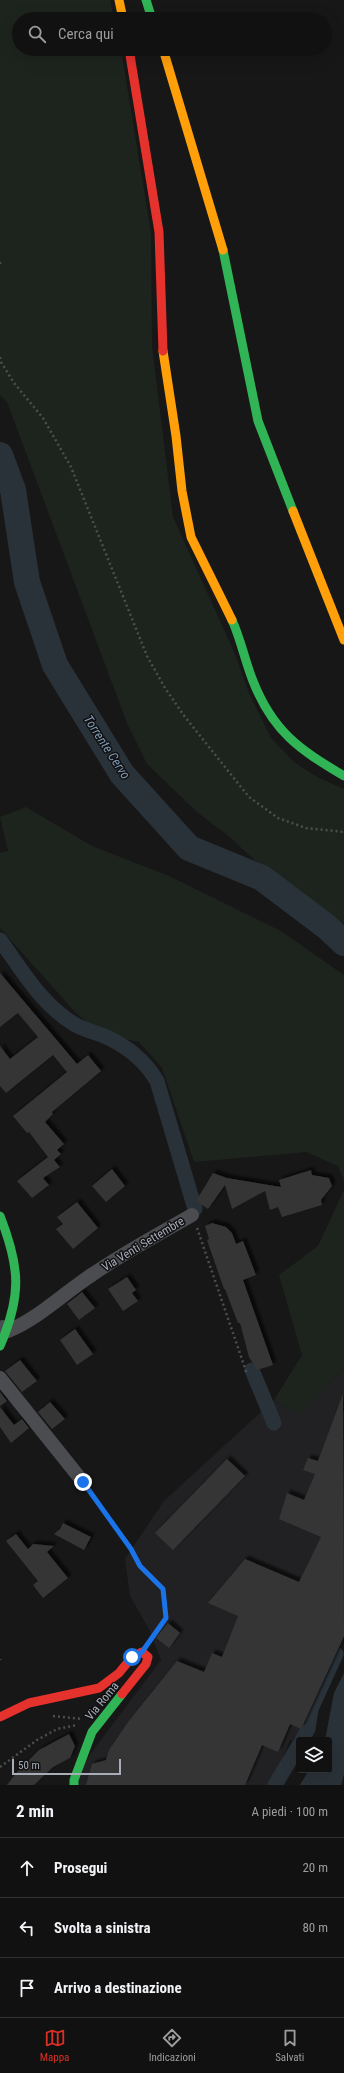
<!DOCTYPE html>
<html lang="it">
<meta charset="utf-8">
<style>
body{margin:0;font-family:"Roboto Condensed",sans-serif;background:#1e1f1f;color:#f1f3f6}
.controls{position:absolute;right:12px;bottom:12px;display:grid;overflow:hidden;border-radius:4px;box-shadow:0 4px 16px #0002}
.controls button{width:36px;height:36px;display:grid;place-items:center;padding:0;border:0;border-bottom:1px solid #303131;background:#111;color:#f1f3f6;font:20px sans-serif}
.scale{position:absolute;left:12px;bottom:10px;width:109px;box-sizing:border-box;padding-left:4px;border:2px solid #a8adb8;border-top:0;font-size:11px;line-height:14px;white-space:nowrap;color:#a8adb8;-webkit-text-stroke:3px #111113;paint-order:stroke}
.stop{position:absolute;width:12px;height:12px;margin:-9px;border:3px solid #1a73e8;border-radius:50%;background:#fff}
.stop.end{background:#1a73e8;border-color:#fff;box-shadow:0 1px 4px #0008}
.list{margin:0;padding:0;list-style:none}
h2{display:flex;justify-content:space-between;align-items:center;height:52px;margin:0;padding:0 16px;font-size:17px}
h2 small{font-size:13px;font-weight:400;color:#9c9d9f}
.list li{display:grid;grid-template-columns:26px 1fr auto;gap:12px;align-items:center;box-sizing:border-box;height:60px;padding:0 16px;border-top:1px solid #303131}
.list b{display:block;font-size:15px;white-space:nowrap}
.list em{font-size:13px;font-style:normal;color:#9c9d9f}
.icon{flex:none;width:22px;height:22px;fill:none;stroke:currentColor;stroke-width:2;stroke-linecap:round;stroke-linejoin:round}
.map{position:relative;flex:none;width:344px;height:1785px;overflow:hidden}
.search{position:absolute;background:#111;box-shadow:0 4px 16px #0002;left:12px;right:12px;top:12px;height:44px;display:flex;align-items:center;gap:10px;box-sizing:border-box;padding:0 14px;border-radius:22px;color:#9c9d9f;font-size:15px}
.sheet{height:232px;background:#111}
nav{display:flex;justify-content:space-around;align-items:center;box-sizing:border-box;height:56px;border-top:1px solid #303131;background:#111;font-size:11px;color:#9c9d9f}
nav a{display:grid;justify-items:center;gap:2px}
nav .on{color:#d93025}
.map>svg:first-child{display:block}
.built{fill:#212123}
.green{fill:#1d241e}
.water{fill:#2a3239}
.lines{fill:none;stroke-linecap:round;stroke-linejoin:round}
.canal{stroke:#2a3239;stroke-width:15}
.river{stroke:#2a3239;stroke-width:26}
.building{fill:#353536;filter:url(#shadow)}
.path{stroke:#4d4e52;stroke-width:2.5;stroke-dasharray:2 3;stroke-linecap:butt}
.street{stroke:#4b4c50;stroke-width:14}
.fast{stroke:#30b455;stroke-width:9}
.slow{stroke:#ff9f0a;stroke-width:9}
.jam{stroke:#e5322d;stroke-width:9}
.route{stroke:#1a73e8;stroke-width:5}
.labels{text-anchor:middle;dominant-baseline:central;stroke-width:3;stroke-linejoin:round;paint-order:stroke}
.street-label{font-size:12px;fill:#a8adb8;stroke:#111113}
.water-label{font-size:13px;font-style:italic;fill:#7f9bb3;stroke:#111113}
</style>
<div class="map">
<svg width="344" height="1785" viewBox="0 0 344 1785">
<defs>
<filter id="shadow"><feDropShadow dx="3.5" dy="-3.5" stdDeviation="1" flood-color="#0009"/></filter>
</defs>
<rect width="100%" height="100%" fill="#171717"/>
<path class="built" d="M 344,1366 L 344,1640 L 304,1740 L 299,1740 L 299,1743 L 290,1740 L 272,1785 L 77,1785 L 85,1761 L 161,1660 L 149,1629 L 130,1596 L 125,1559 L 164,1501 L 274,1400 L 299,1415 L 342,1371 Z"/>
<path class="green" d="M 0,0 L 110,0 L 114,19 L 19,19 L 19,49 L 121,49 L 151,233 L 152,346 L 173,517 L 235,654 L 249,693 L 271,738 L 294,762 L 317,777 L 344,789 L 344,924 L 279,883 L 231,838 L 197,812 L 147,764 L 127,723 L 7,402 L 0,395 Z
M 26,807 L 92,846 L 169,876 L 281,931 L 344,975 L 344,1181 L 338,1166 L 306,1152 L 194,1162 L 162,1068 L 139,1042 L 100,1034 L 76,1013 L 0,928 L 0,853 L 8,851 L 0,817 Z
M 344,1190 L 344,1366 L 342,1371 L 299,1415 L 274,1400 L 302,1355 L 279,1275 L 318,1246 Z"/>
<path class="water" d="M 344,1673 L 344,1774 L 341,1785 L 300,1785 L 309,1770 L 329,1770 L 329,1740 L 325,1740 L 334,1693 Z"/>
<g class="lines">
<path class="canal" d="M 0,940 C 22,970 41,1004 74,1024 C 82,1029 93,1032 102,1035 C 126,1045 144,1059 157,1081 L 195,1209
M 252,1370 L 274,1423
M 302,1740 L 308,1729 L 311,1709 L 336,1654
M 275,1785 L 299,1745"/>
<path class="river" d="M 0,455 L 13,490 L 27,582 L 55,665 L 122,774 L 189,848 L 262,878 L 327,927 L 344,943"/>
</g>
<path class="building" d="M 0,973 L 77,1064 L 88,1055 L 101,1071 L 52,1112 L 53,1114 L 45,1122 L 64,1144 L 57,1150 L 61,1154 L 54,1160 L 60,1167 L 43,1178 L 49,1185 L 32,1198 L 17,1181 L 48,1157 L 29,1132 L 27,1133 L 13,1116 L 67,1072 L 53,1055 L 6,1093 L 0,1086 L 0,1046 L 10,1059 L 38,1037 L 18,1013 L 0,1027 Z
M 112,1169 L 125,1186 L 106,1202 L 92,1186 Z
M 311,1170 L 312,1175 L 329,1178 L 332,1186 L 321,1200 L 322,1205 L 282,1217 L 278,1207 L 270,1210 L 265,1191 L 232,1209 L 225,1185 L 208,1209 L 196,1201 L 213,1173 L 227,1178 L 281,1187 L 279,1180 Z
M 77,1202 L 98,1228 L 73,1249 L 56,1229 L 63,1224 L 57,1217 Z
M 212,1223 L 226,1227 L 232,1233 L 236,1244 L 243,1241 L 256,1275 L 243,1280 L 273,1365 L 257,1370 L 249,1357 L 240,1323 L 238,1323 L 225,1289 L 224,1289 L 207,1240 L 209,1239 L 205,1226 Z
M 127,1277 L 136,1290 L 132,1293 L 138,1301 L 123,1311 L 108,1289 Z
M 82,1292 L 95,1308 L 79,1320 L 67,1304 Z
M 75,1329 L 93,1354 L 77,1365 L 60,1340 Z
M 20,1360 L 37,1381 L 22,1392 L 5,1371 Z
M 0,1392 L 7,1401 L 0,1406 Z
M 343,1394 L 344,1636 L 301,1729 L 290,1724 L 278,1752 L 262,1745 L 245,1785 L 86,1785 L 92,1764 L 106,1760 L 109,1750 L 128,1722 L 177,1661 L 204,1672 L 212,1653 L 222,1657 L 238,1616 L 208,1603 L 245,1559 L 299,1582 L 321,1537 L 279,1519 L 287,1493 L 304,1500 L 315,1474 L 303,1470 L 308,1458 L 318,1461 Z
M 50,1402 L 65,1419 L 52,1429 L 38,1412 Z
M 0,1407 L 14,1425 L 22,1419 L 29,1428 L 11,1443 L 0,1427 Z
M 227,1459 L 245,1476 L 173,1550 L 155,1533 Z
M 63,1523 L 91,1537 L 84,1550 L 54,1534 L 60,1529 Z
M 16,1534 L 28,1549 L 33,1544 L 54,1546 L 47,1552 L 68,1578 L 43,1598 L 33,1585 L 38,1581 L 6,1541 Z
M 168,1623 L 180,1633 L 169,1648 L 156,1638 Z
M 69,1734 L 75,1746 L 70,1758 L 53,1767 L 34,1785 L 7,1785 L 17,1772 L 39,1750 Z"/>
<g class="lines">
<path class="path" d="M 0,262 L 0,266
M 0,357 L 1,362 L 14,383 L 43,418 L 71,467 L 147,656 L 165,688 L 185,717 L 249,797 L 278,818 L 306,828 L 344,832
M 197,1228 L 247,1374
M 90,1492 L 131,1549 L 140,1566 L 163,1589 L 166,1618 L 151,1639
M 0,1659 L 0,1660
M 53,1716 L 82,1719
M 0,1767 L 37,1740 L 57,1729 L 77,1725"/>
<path class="street" d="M 3,1327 L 8,1331 C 38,1319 65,1292 93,1274 C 125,1252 159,1234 192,1215
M 0,1378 L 83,1482"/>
<path class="fast" d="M 146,0 L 152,19
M 223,250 L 258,421 L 293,511
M 232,620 C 241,640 245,661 253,681 C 273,732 299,749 344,776
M 0,1216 C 20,1267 22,1295 0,1346
M 74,1785 L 74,1780 L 92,1732 L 122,1694"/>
<path class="slow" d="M 119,0 L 123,19
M 163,49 L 223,250
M 163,351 L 176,436 L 182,491 L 191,537 L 232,620
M 293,511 L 344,640"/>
<path class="jam" d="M 129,49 L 159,232 L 163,351
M 0,1717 L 29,1703 L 99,1688 L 119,1673 L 132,1657 L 142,1652 L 148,1657 L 146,1664 L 122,1694"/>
</g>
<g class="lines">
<path class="route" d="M 83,1482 L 131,1549 L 140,1566 L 163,1589 L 166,1618 L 142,1652 L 132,1657"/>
</g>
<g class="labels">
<g class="street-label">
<text transform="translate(143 1244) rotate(-31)">Via Venti Settembre</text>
<text transform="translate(102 1701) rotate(-51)">Via Roma</text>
</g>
<g class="water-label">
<text transform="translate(107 747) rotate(57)">Torrente Cervo</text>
</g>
</g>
</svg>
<div class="controls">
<button><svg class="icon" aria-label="layers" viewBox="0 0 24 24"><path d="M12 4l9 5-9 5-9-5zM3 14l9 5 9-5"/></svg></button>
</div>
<div class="scale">50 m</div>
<div class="stop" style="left:132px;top:1657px"></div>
<div class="stop end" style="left:83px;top:1482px"></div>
<div class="search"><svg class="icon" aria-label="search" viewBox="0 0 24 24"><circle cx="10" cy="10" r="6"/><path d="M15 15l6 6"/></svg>Cerca qui</div>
</div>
<section class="sheet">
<h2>2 min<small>A piedi · 100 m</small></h2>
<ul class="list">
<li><svg class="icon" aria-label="ahead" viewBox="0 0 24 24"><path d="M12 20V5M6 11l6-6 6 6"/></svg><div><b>Prosegui</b></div><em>20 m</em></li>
<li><svg class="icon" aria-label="left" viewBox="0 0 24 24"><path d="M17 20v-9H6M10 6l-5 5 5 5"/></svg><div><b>Svolta a sinistra</b></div><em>80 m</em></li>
<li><svg class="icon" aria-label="arrive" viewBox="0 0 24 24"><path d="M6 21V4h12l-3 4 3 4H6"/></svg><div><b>Arrivo a destinazione</b></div></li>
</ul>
</section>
<nav>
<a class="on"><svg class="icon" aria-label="map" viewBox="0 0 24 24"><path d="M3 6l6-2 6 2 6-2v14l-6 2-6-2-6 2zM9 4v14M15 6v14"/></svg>Mappa</a>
<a><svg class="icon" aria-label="directions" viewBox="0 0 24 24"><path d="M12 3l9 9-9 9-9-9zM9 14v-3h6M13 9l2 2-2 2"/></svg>Indicazioni</a>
<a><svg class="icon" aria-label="saved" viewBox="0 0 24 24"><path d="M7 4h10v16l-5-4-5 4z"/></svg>Salvati</a>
</nav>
